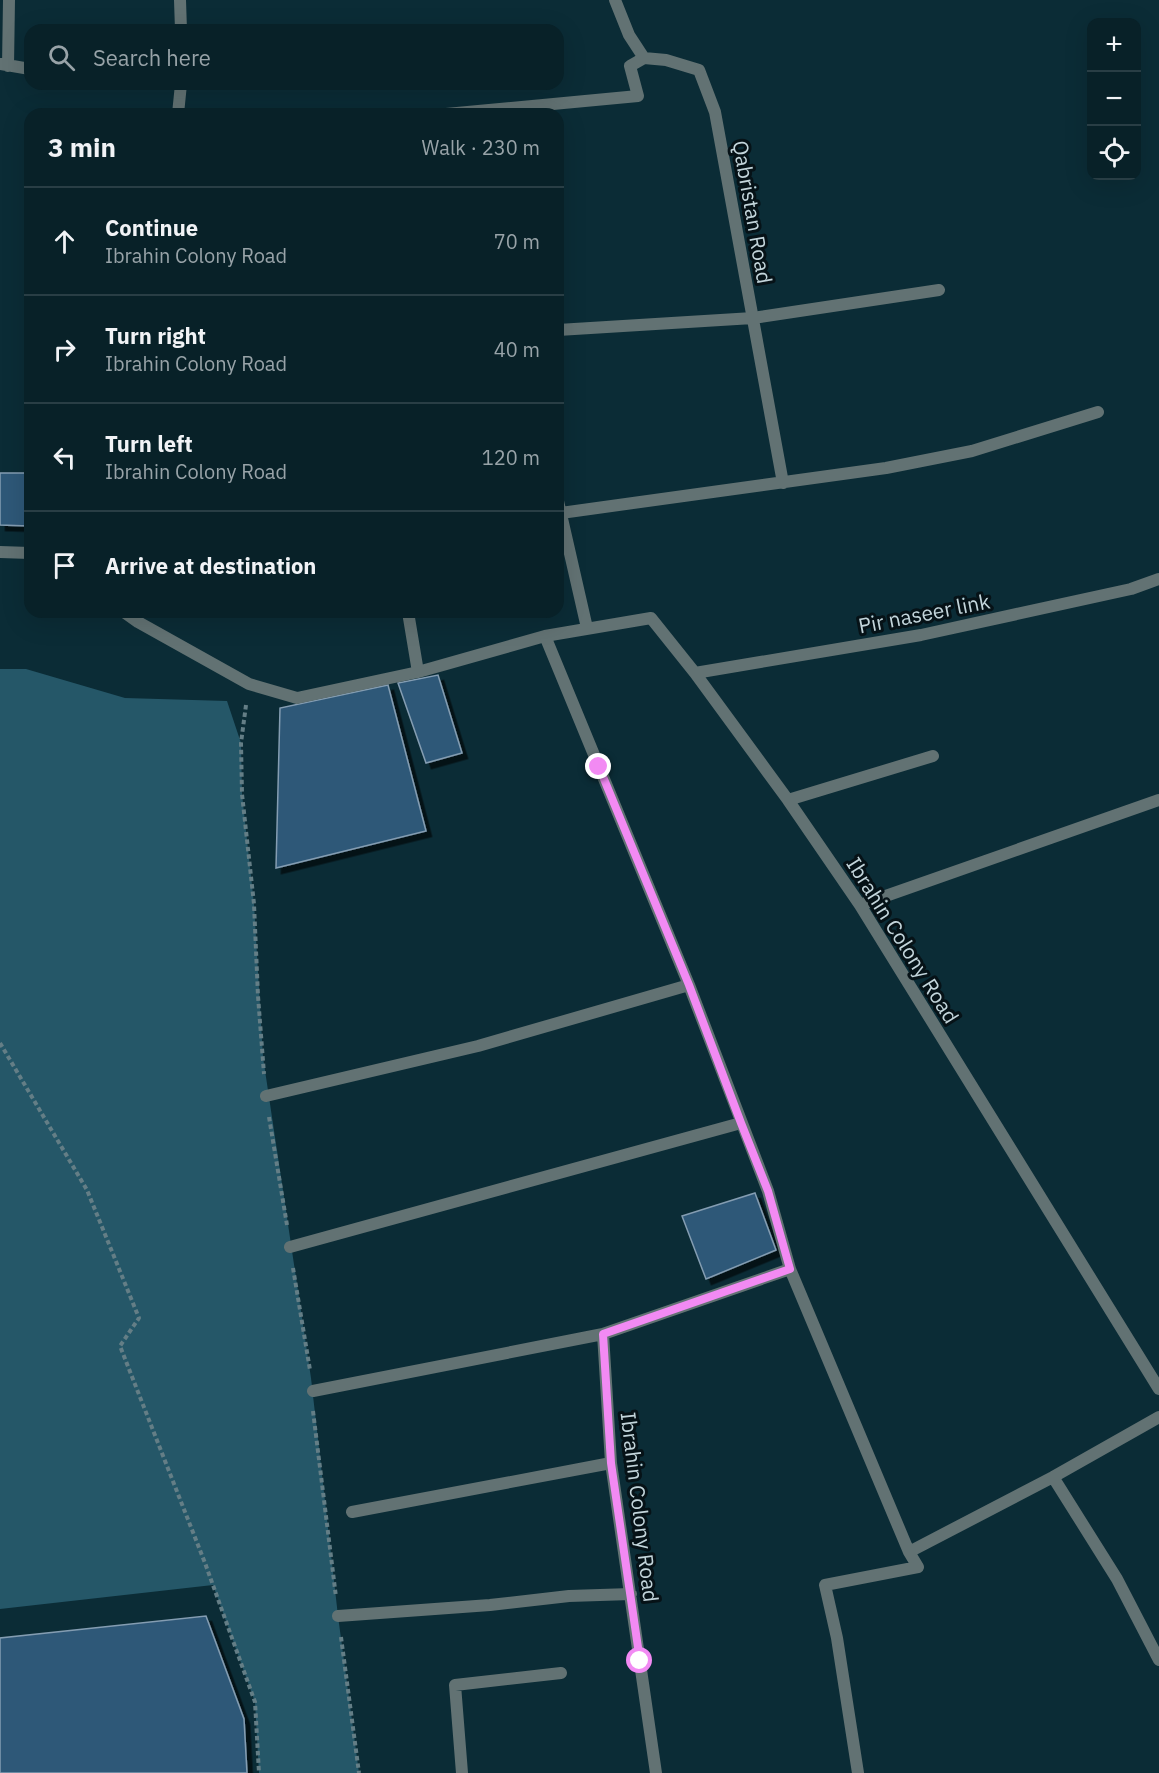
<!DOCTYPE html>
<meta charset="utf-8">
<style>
body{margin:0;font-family:"IBM Plex Sans",sans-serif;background:#112930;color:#f1f3f6}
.controls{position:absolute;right:18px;top:18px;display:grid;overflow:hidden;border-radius:12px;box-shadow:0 6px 24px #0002}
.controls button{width:54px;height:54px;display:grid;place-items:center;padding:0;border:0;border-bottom:2px solid #293e45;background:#082128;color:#f1f3f6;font:30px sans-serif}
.stop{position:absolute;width:18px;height:18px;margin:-14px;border:4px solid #f28af3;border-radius:50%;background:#fff}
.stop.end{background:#f28af3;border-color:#fff;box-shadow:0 2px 6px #0008}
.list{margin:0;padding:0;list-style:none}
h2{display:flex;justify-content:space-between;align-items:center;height:78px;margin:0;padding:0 24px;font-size:26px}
h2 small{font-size:20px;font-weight:400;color:#98a3a8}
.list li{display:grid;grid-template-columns:39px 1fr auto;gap:18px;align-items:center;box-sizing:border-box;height:108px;padding:0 24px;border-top:2px solid #293e45}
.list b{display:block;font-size:22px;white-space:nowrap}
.list p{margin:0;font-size:20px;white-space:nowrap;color:#98a3a8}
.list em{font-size:20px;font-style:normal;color:#98a3a8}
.icon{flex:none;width:33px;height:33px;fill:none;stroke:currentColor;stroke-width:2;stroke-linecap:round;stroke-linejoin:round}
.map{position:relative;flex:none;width:1159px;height:1773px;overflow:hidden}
.search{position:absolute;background:#082128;box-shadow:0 6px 24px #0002;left:24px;top:24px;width:540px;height:66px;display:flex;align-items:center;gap:15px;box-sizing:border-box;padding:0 21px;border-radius:18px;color:#98a3a8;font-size:22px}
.panel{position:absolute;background:#082128;box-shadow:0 6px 24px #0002;left:24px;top:108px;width:540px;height:510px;border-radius:18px}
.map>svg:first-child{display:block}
.green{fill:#255768}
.building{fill:#2f5878;stroke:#849db2;stroke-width:1.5;filter:url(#shadow)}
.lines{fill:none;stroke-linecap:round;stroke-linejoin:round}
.path{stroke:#647e86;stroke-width:4;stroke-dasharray:4.5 3;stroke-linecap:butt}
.minor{stroke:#627273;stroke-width:12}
.route{stroke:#f28af3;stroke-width:8}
.labels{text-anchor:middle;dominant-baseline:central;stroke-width:6;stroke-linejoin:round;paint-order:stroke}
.street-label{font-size:21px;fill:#c3d5db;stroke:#061217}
</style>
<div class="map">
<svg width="1159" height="1773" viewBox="0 0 1159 1773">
<defs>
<filter id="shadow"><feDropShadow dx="5.5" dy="5.5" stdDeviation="0" flood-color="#0009"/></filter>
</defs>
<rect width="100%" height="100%" fill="#0b2c36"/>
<path class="green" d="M 0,669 L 26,669 L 125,698 L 227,701 L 241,743 L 242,794 L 254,904 L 263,1057 L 311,1378 L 338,1616 L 359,1773 L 259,1773 L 255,1702 L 213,1585 L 0,1609 Z"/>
<path class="building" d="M 0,473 L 30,473 L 29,526 L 0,525 Z
M 438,675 L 462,753 L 426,763 L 398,683 Z
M 388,685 L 426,831 L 276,868 L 280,708 Z
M 755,1193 L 776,1250 L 706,1279 L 682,1216 Z
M 206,1616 L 244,1719 L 247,1773 L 0,1773 L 0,1638 Z"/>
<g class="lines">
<path class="path" d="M 246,705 L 241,743 L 242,794 L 254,904 L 258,996 L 264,1074
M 0,1043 L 87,1190 L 139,1318 L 120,1346 L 205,1563 L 255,1702 L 259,1773
M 269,1117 L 287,1225
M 293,1268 L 310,1370
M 313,1411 L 336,1597
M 341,1637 L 359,1773"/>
<path class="minor" d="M 180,0 L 181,30
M 615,0 L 629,35 L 644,58 L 666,60 L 699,70 L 715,112 L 783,483
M 1,64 L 30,69
M 8,66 L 9,0
M 178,114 L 181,84
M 446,114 L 638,96 L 630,66 L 644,58
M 558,330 L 753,318 L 939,290
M 558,501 L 587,628
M 561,513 L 886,468 L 972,451 L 1098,412
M 0,552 L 30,553
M 124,612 L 138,622 L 249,684 L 297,698 L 418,672 L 545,636 L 651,618 L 695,673 L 788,800 L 860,905 L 1159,1389
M 408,612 L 418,672
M 545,636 L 689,985 L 768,1191 L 790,1269 L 603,1334 L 611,1463 L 656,1773
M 695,673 L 921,635 L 1131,589 L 1159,579
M 788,800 L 933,756
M 860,905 L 1159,800
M 266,1096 L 478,1046 L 689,985
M 290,1247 L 741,1123
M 790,1269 L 909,1552 L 918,1567 L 825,1585 L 837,1638 L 858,1773
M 313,1391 L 603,1334
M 1159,1417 L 1053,1477 L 1117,1579 L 1159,1660
M 352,1512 L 611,1463
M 909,1552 L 1053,1477
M 338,1616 L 490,1605 L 569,1596 L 631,1594
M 462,1773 L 455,1685 L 561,1673"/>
</g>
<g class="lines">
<path class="route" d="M 599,767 L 689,985 L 741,1123 L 768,1191 L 790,1269 L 603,1334 L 611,1463 L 640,1661"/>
</g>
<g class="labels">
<g class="street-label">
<text transform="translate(753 212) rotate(80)">Qabristan Road</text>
<text transform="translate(924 613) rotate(-11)">Pir naseer link</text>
<text transform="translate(903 940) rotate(58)">Ibrahin Colony Road</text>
<text transform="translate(640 1507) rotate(83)">Ibrahin Colony Road</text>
</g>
</g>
</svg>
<div class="controls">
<button>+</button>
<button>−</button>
<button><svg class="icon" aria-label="locate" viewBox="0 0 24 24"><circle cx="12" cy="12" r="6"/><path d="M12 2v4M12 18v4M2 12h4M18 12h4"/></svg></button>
</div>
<div class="stop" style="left:640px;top:1661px"></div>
<div class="stop end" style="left:599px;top:767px"></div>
<div class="search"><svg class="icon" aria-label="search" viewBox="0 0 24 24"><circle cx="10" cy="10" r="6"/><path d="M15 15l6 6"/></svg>Search here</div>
<section class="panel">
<h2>3 min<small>Walk · 230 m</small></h2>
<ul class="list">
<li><svg class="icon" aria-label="ahead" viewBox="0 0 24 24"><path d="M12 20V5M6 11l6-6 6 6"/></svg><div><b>Continue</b><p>Ibrahin Colony Road</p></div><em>70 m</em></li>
<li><svg class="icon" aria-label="right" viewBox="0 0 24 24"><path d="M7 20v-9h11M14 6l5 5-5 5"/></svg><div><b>Turn right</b><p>Ibrahin Colony Road</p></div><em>40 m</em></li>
<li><svg class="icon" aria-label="left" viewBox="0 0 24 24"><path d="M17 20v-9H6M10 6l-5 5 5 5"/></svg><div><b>Turn left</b><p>Ibrahin Colony Road</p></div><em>120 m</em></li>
<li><svg class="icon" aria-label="arrive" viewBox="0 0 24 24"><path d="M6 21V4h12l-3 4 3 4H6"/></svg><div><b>Arrive at destination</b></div></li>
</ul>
</section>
</div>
